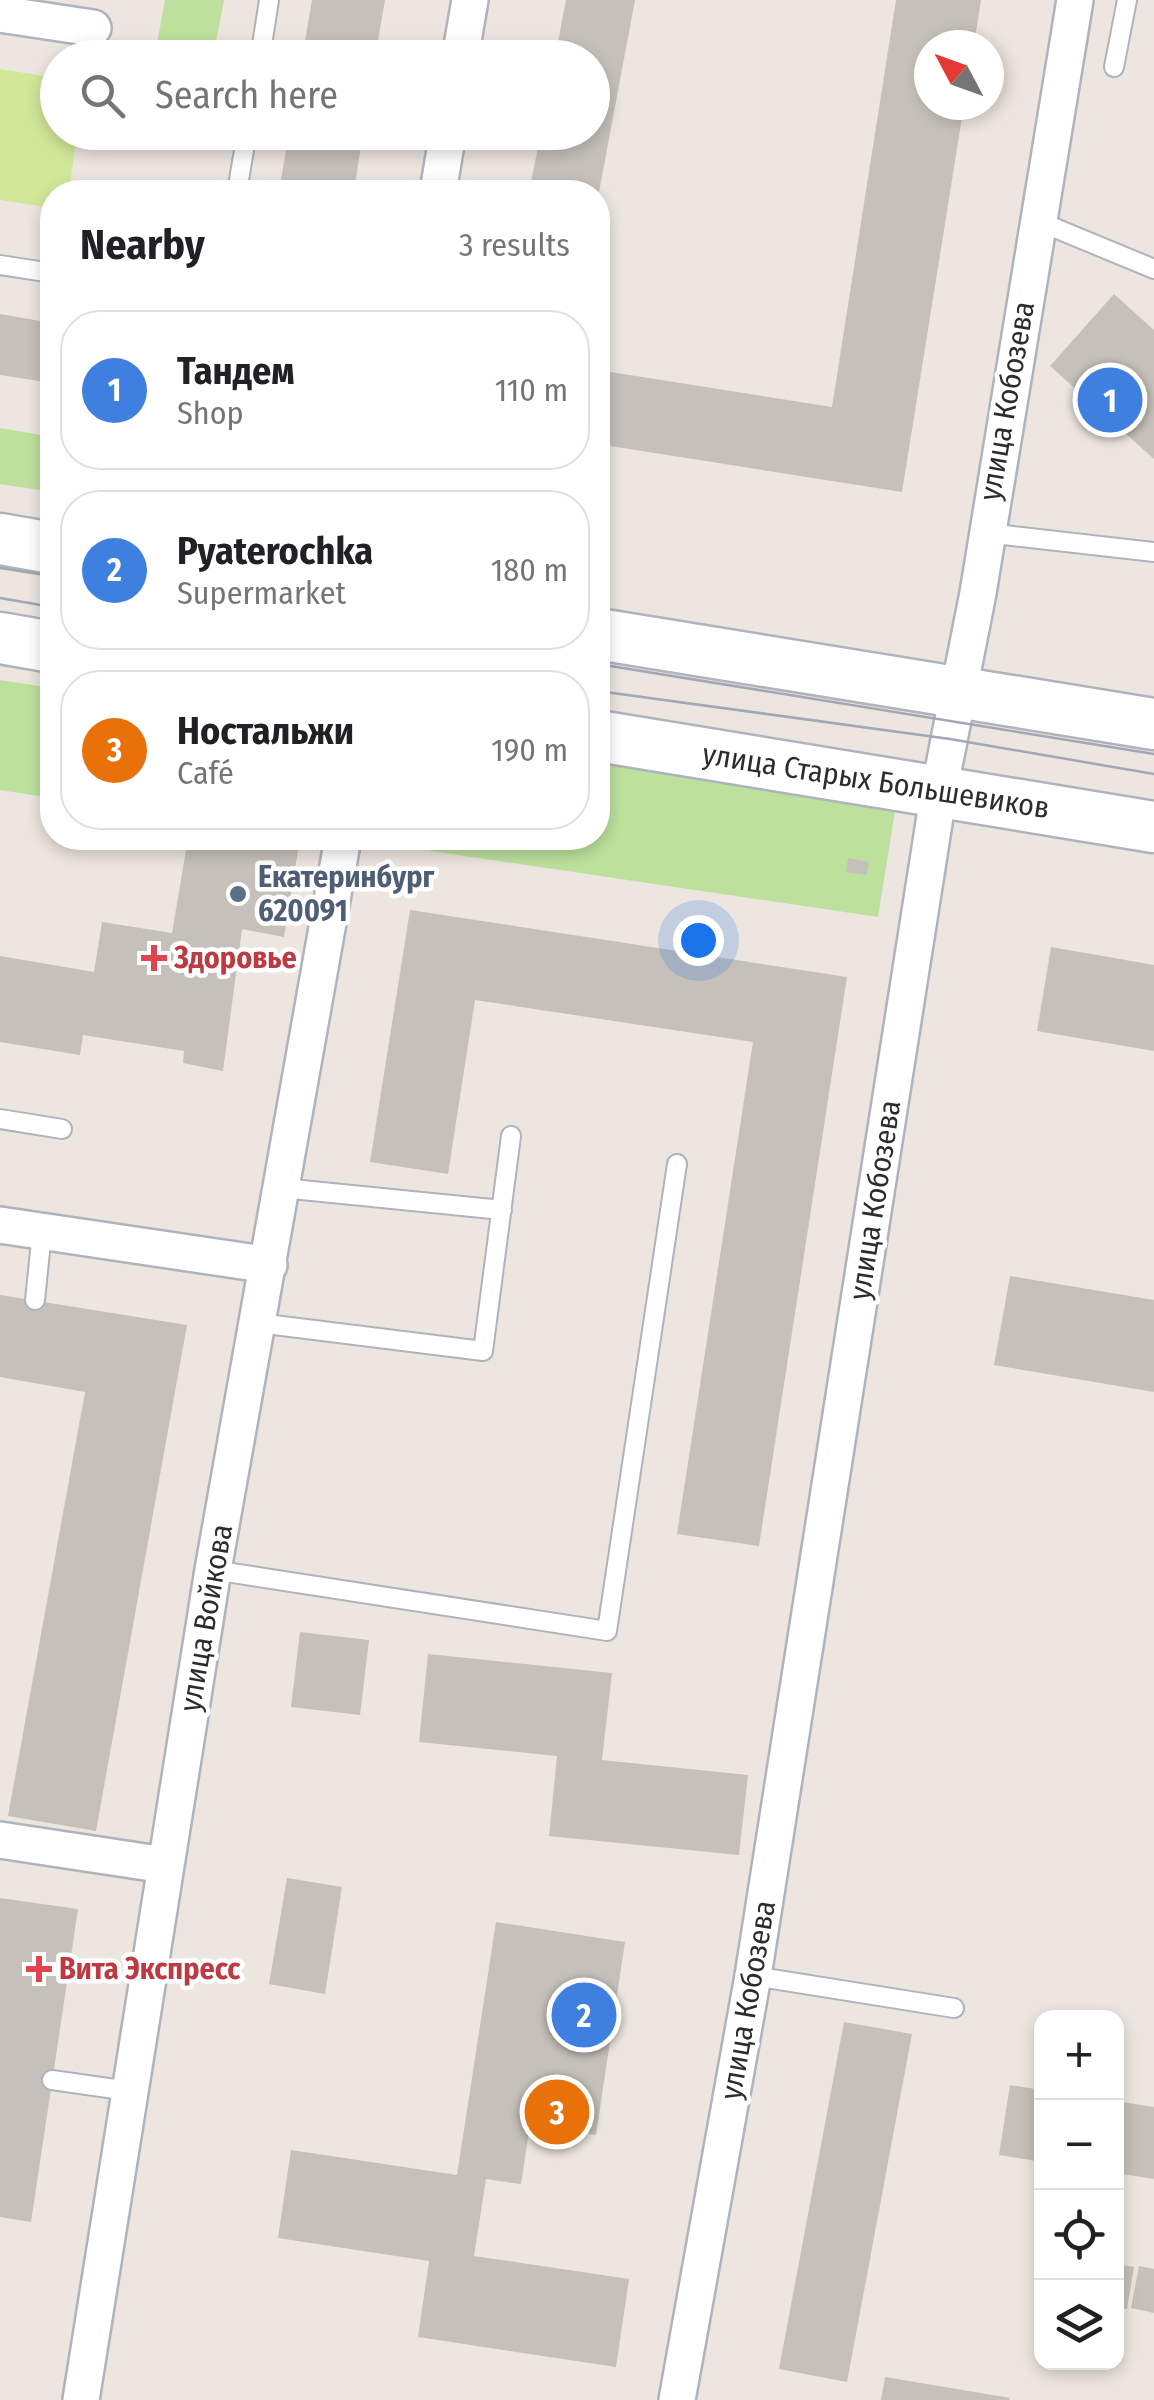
<!DOCTYPE html>
<meta charset="utf-8">
<style>
body{margin:0;font-family:"Fira Sans Condensed",sans-serif;background:#f2f2f2;color:#202124}
.controls{position:absolute;right:30px;bottom:30px;display:grid;overflow:hidden;border-radius:20px;box-shadow:0 5px 15px #0003}
.controls button{width:90px;height:90px;display:grid;place-items:center;padding:0;border:0;border-bottom:2px solid #e0e0e0;background:#fff;color:#202124;font:50px sans-serif}
.compass{position:absolute;left:914px;top:30px;width:90px;height:90px;border-radius:50%;background:#fff;box-shadow:0 5px 15px #0003;rotate:311deg}
.you{position:absolute;left:698px;top:940px;width:35px;height:35px;margin:-25px;border:8px solid #fff;border-radius:50%;background:#1a73e8;box-shadow:0 0 0 15px #1a73e833}
.badge{display:grid;place-items:center;width:65px;height:65px;border-radius:50%;background:#d93025;color:#fff;font-size:32px;font-weight:700}
.pin{position:absolute;translate:-50% -50%;border:5px solid #fff;box-shadow:0 2px 10px #0006}
.list{margin:0;padding:0;list-style:none}
h2{display:flex;justify-content:space-between;align-items:center;height:130px;margin:0;padding:0 40px;font-size:42px}
h2 small{font-size:32px;font-weight:400;color:#757577}
.list li{display:grid;grid-template-columns:65px 1fr auto;gap:30px;align-items:center;box-sizing:border-box;height:160px;margin:0 20px 20px;padding:0 20px;border:2px solid #e0e0e0;border-radius:40px}
.list b{display:block;font-size:38px;white-space:nowrap}
.list p{margin:0;font-size:32px;white-space:nowrap;color:#757577}
.list em{font-size:32px;font-style:normal;color:#757577}
.icon{flex:none;width:55px;height:55px;fill:none;stroke:currentColor;stroke-width:2;stroke-linecap:round;stroke-linejoin:round}
.map{position:relative;flex:none;width:1154px;height:2400px;overflow:hidden}
.search{position:absolute;background:#fff;box-shadow:0 5px 15px #0003;left:40px;top:40px;width:570px;height:110px;display:flex;align-items:center;gap:25px;box-sizing:border-box;padding:0 35px;border-radius:55px;color:#757577;font-size:38px}
.panel{position:absolute;background:#fff;box-shadow:0 5px 15px #0003;left:40px;top:180px;width:570px;height:670px;border-radius:40px}
.map>svg:first-child{display:block}
.green{fill:#bde19d}
.pitch{fill:#d1e899}
.building{fill:#c6c0ba}
.lines{fill:none;stroke-linecap:round;stroke-linejoin:round}
.service-casing{stroke:#afb3bc;stroke-width:22}
.minor-casing{stroke:#afb3bc;stroke-width:40}
.secondary-casing{stroke:#afb3bc;stroke-width:55}
.service{stroke:#fff;stroke-width:18}
.minor{stroke:#fff;stroke-width:35}
.secondary{stroke:#fff;stroke-width:50}
.tram{stroke:#a1a7b5;stroke-width:2.5}
.service-dot{fill:#5c6f8a;stroke:#fff;stroke-width:4}
.health-dot{fill:#e0444e;stroke:#fff;stroke-width:4}
.labels{text-anchor:middle;dominant-baseline:central;stroke-width:9;stroke-linejoin:round;paint-order:stroke}
.street-label{font-size:30px;fill:#2c2c2c;stroke:#fff}
.service-label{font-size:30px;font-weight:bold;fill:#4e5e75;stroke:#fff;text-anchor:start}
.health-label{font-size:30px;font-weight:bold;fill:#be3a42;stroke:#fff;text-anchor:start}
</style>
<div class="map">
<svg width="1154" height="2400" viewBox="0 0 1154 2400">
<rect width="100%" height="100%" fill="#ede5df"/>
<path class="green" d="M 165,0 L 224,0 L 213,57 L 176,57 L 155,54 Z
M 0,428 L 52,437 L 52,492 L 0,484 Z
M 0,680 L 52,688 L 52,798 L 0,790 Z
M 598,764 L 896,805 L 878,917 L 431,851 L 433,838 L 598,838 Z"/>
<path class="pitch" d="M 0,69 L 57,78 L 58,132 L 77,133 L 69,192 L 52,192 L 52,208 L 0,200 Z"/>
<path class="building" d="M 312,0 L 385,0 L 375,58 L 302,58 Z
M 566,0 L 635,0 L 599,192 L 529,192 L 541,132 L 592,132 L 592,58 L 555,58 Z
M 896,0 L 981,0 L 974,45 L 929,45 L 929,105 L 964,105 L 902,492 L 598,444 L 598,370 L 832,407 Z
M 289,132 L 363,132 L 354,192 L 279,192 Z
M 1114,294 L 1154,330 L 1154,459 L 1050,366 Z
M 0,314 L 52,323 L 52,383 L 0,375 Z
M 188,838 L 300,838 L 284,937 L 242,929 L 223,1071 L 183,1063 L 184,1051 L 83,1035 L 80,1055 L 0,1042 L 0,956 L 94,972 L 102,922 L 172,933 Z
M 848,858 L 869,862 L 867,875 L 846,872 Z
M 410,910 L 847,977 L 759,1546 L 677,1534 L 753,1042 L 475,1000 L 448,1174 L 370,1162 Z
M 1051,947 L 1154,965 L 1154,1051 L 1037,1031 Z
M 1010,1276 L 1154,1300 L 1154,1392 L 994,1365 Z
M 0,1295 L 187,1325 L 96,1831 L 8,1816 L 85,1392 L 0,1377 Z
M 300,1632 L 369,1640 L 360,1715 L 291,1707 Z
M 428,1654 L 612,1673 L 602,1760 L 748,1775 L 739,1855 L 549,1836 L 557,1756 L 419,1742 Z
M 287,1878 L 342,1887 L 325,1994 L 269,1984 Z
M 0,1898 L 78,1909 L 31,2222 L 0,2217 Z
M 496,1922 L 625,1942 L 596,2135 L 530,2125 L 521,2184 L 486,2179 L 474,2256 L 629,2279 L 616,2367 L 418,2337 L 429,2261 L 278,2238 L 291,2150 L 457,2175 Z
M 844,2022 L 912,2034 L 847,2382 L 779,2369 Z
M 1010,2085 L 1042,2090 L 1042,2162 L 999,2155 Z
M 1116,2101 L 1154,2107 L 1154,2179 L 1116,2173 Z
M 1116,2264 L 1134,2267 L 1127,2309 L 1116,2307 Z
M 1139,2266 L 1154,2269 L 1154,2313 L 1131,2308 Z
M 885,2377 L 1010,2398 L 1009,2400 L 881,2400 Z"/>
<g class="lines">
<g class="service-casing">
<path id="service" d="M 260,58 L 269,0
M 1114,67 L 1127,0
M 237,192 L 247,132
M 1038,221 L 1154,269
M 0,265 L 52,273
M 986,533 L 1154,552
M 0,1119 L 62,1129
M 282,1188 L 502,1210
M 35,1300 L 42,1232
M 258,1323 L 483,1351 L 511,1136
M 213,1570 L 607,1631 L 677,1164
M 753,1976 L 954,2008
M 52,2080 L 129,2091"/>
</g>
<g class="minor-casing">
<path id="minor" d="M 0,14 L 93,28
M 460,58 L 470,0
M 438,192 L 448,132
M 0,1225 L 269,1265
M 0,1840 L 165,1865
M 81,2400 L 213,1570 L 343,838
M 677,2400 L 753,1976 L 939,791 L 978,593 L 1075,0"/>
</g>
<g class="secondary-casing">
<path id="secondary" d="M 0,539 L 52,548
M 598,634 L 1154,724
M 0,638 L 52,647
M 598,736 L 1154,827"/>
</g>
<use href="#service" class="service"/>
<use href="#minor" class="minor"/>
<use href="#secondary" class="secondary"/>
<path class="tram" d="M 0,568 L 52,576
M 0,598 L 52,607
M 598,664 L 1154,754
M 598,691 L 950,739 L 1154,774"/>
</g>
<circle class="service-dot" cx="238" cy="894" r="10"/>
<g class="health-dot">
<path d="M149 943h10v10h10v10h-10v10h-10v-10h-10v-10h10z"/>
<path d="M34 1954h10v10h10v10h-10v10h-10v-10h-10v-10h10z"/>
</g>
<g class="labels">
<g class="street-label">
<text transform="translate(1007 401) rotate(-80)">улица Кобозева</text>
<text transform="translate(876 781) rotate(9)">улица Старых Большевиков</text>
<text transform="translate(875 1200) rotate(-81)">улица Кобозева</text>
<text transform="translate(206 1618) rotate(-80)">улица Войкова</text>
<text transform="translate(748 2000) rotate(-80)">улица Кобозева</text>
</g>
<g class="service-label">
<text x="258" y="877">Екатеринбург<tspan x="258" dy="34">620091</tspan></text>
</g>
<g class="health-label">
<text x="174" y="958">Здоровье</text>
<text x="59" y="1969">Вита Экспресс</text>
</g>
</g>
</svg>
<div class="controls">
<button>+</button>
<button>−</button>
<button><svg class="icon" aria-label="locate" viewBox="0 0 24 24"><circle cx="12" cy="12" r="6"/><path d="M12 2v4M12 18v4M2 12h4M18 12h4"/></svg></button>
<button><svg class="icon" aria-label="layers" viewBox="0 0 24 24"><path d="M12 4l9 5-9 5-9-5zM3 14l9 5 9-5"/></svg></button>
</div>
<svg class="compass" viewBox="-18 -18 36 36"><path d="M0-13l5 13h-10z" fill="#e53935"/><path d="M0 13l5-13h-10z" fill="#757577"/></svg>
<div class="you"></div>
<div class="pin badge" style="left:1110px;top:400px;background:#3f7fe0">1</div>
<div class="pin badge" style="left:584px;top:2015px;background:#3f7fe0">2</div>
<div class="pin badge" style="left:557px;top:2112px;background:#e8710a">3</div>
<div class="search"><svg class="icon" aria-label="search" viewBox="0 0 24 24"><circle cx="10" cy="10" r="6"/><path d="M15 15l6 6"/></svg>Search here</div>
<section class="panel">
<h2>Nearby<small>3 results</small></h2>
<ul class="list">
<li><span class="badge" style="background:#3f7fe0">1</span><div><b>Тандем</b><p>Shop</p></div><em>110 m</em></li>
<li><span class="badge" style="background:#3f7fe0">2</span><div><b>Pyaterochka</b><p>Supermarket</p></div><em>180 m</em></li>
<li><span class="badge" style="background:#e8710a">3</span><div><b>Ностальжи</b><p>Café</p></div><em>190 m</em></li>
</ul>
</section>
</div>
